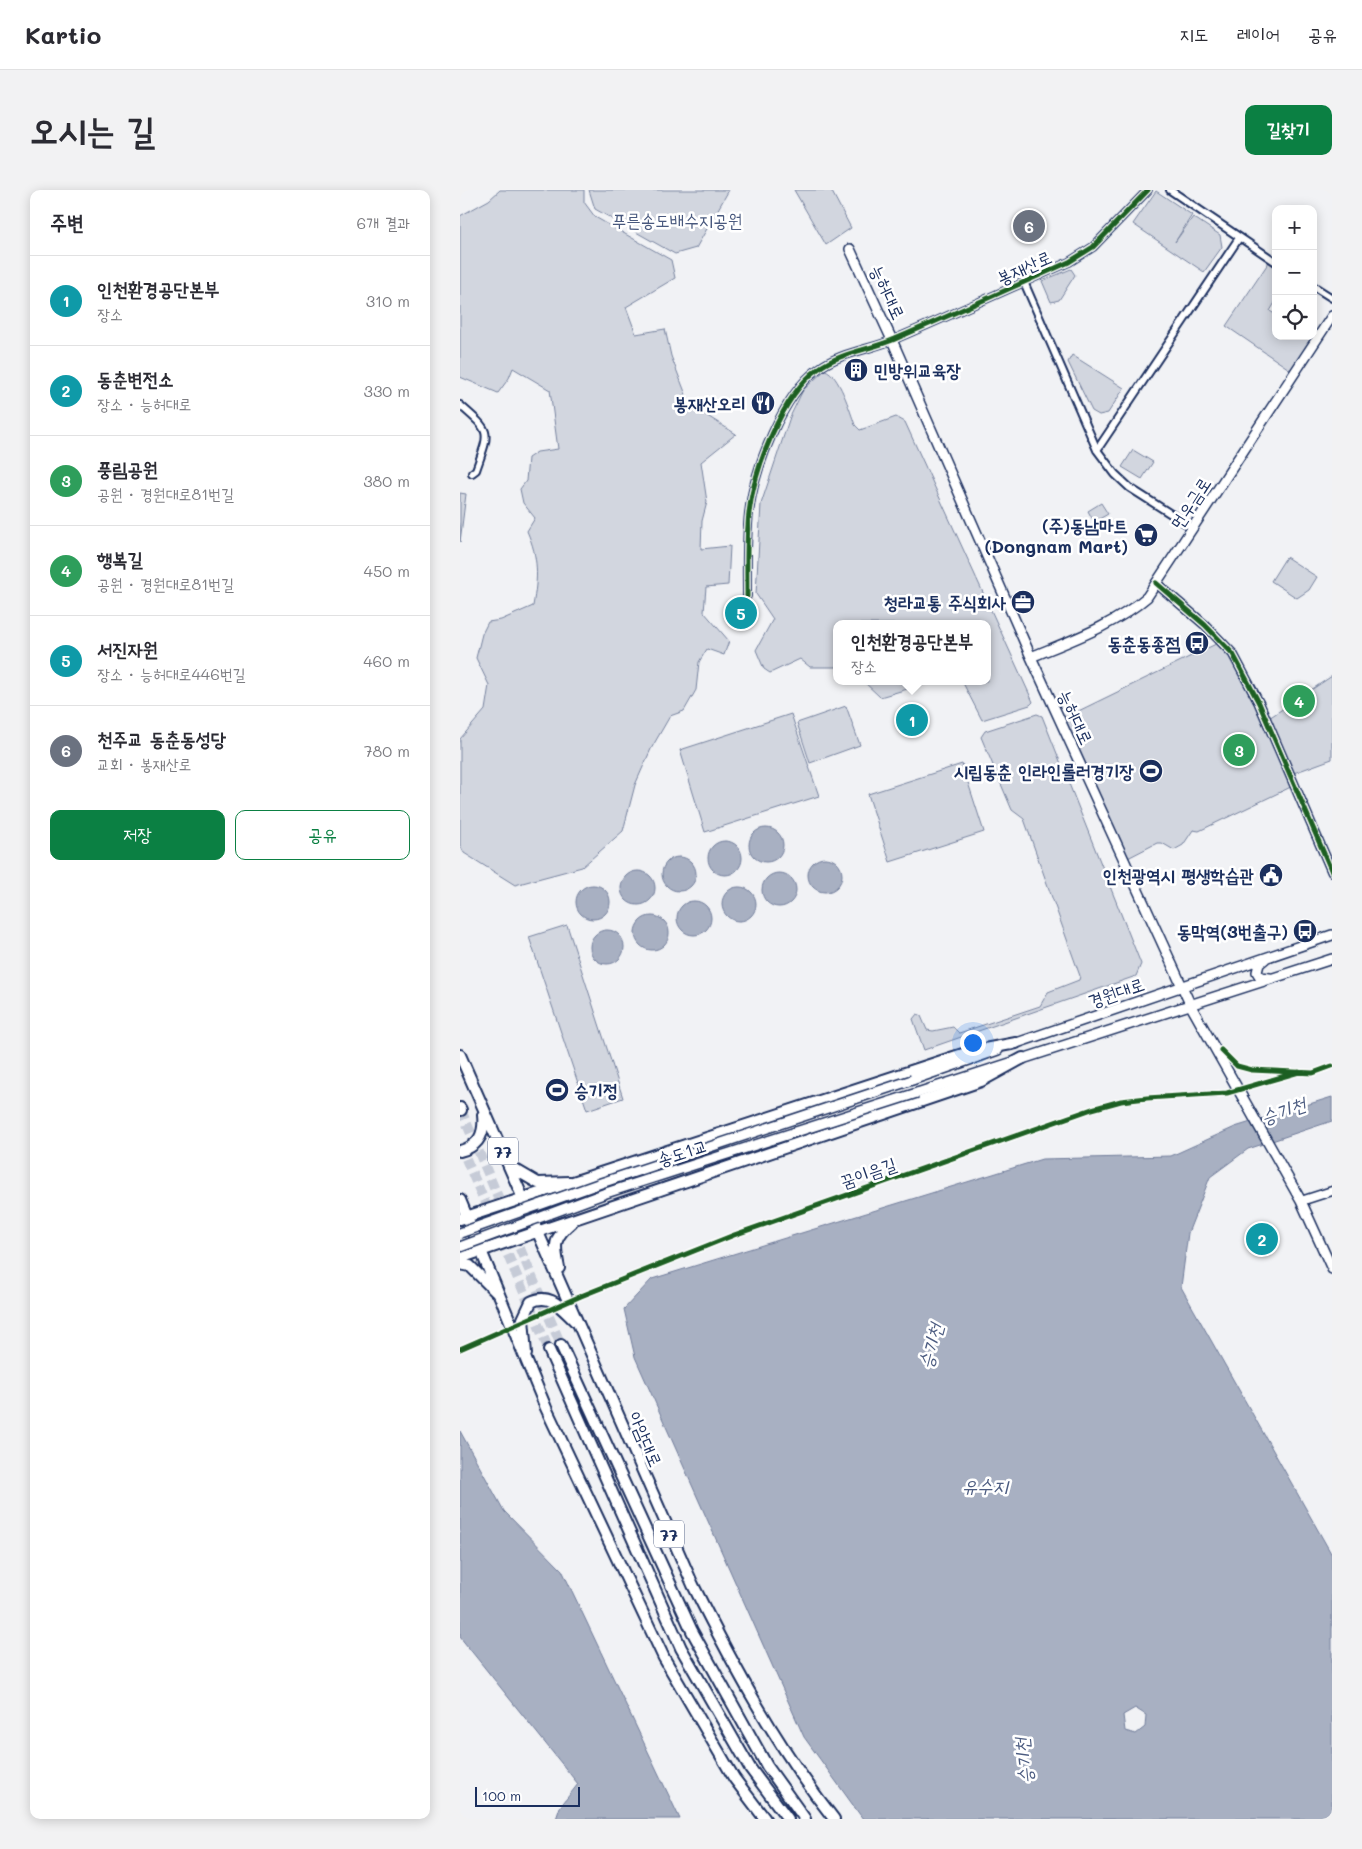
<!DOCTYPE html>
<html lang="ko">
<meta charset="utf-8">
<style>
body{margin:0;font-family:Mali,"Poor Story",sans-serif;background:#f2f2f3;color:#2b2b33}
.controls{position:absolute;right:15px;top:15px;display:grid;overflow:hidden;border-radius:10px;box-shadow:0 2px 12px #0003}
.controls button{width:45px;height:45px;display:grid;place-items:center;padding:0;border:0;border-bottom:1px solid #e1e1e2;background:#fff;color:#2b2b33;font:25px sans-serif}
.scale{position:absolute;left:15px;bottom:12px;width:105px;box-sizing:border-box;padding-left:5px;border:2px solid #1b2f5e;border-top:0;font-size:14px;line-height:18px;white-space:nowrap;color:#1b2f5e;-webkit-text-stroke:4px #fff;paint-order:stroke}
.you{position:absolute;left:512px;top:852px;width:18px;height:18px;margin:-12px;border:4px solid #fff;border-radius:50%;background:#1a73e8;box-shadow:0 0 0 8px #1a73e833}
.badge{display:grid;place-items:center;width:32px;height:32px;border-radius:50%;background:#0b8043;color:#fff;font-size:16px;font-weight:700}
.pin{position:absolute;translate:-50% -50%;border:2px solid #fff;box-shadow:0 1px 5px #0006}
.popup{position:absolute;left:373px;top:430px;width:158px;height:65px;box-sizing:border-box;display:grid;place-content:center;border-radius:10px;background:#fff;filter:drop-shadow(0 1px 4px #0005);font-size:16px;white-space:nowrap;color:#7c7c81}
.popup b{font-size:19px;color:#2b2b33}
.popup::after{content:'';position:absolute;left:50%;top:100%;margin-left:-10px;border:10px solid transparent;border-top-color:#fff}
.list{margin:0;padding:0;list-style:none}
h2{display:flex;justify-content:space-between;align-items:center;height:65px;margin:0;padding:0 20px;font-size:21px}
h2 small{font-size:16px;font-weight:400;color:#7c7c81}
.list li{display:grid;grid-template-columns:32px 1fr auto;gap:15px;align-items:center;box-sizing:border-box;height:90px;padding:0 20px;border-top:1px solid #e1e1e2}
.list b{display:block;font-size:19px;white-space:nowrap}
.list p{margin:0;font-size:16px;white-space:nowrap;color:#7c7c81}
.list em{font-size:16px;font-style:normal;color:#7c7c81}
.actions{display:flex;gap:10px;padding:15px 20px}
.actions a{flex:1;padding:11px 0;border:1px solid #0b8043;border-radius:10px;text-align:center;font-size:18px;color:#0b8043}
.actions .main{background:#0b8043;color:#fff}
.icon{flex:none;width:28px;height:28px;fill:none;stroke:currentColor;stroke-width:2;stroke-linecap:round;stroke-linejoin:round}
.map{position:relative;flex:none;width:872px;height:1629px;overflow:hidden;border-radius:10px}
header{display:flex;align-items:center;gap:30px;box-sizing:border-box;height:70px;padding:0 25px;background:#fff;border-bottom:1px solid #e1e1e2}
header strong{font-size:24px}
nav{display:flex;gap:28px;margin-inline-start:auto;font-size:18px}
.intro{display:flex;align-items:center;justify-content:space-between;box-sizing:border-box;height:120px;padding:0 30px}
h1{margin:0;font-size:35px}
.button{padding:12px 22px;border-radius:10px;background:#0b8043;color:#fff;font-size:18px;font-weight:700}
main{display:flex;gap:30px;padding:0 30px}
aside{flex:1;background:#fff;border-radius:10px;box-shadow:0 2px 12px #0003}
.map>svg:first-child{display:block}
.green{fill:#d2d6df;stroke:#76829e}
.water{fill:#a8b0c2;stroke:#707c9a;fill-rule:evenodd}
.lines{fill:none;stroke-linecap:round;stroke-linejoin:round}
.trunk-tunnel{stroke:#c6cbd7;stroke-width:10;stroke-dasharray:10 5;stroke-linecap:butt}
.minor-casing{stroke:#1b2f5e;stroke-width:10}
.tertiary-casing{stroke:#1b2f5e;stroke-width:11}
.secondary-casing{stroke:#1b2f5e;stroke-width:12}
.primary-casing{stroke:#1b2f5e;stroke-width:14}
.trunk-casing{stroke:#1b2f5e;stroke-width:14}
.minor{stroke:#fff;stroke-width:6}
.tertiary{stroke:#fff;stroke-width:8}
.secondary{stroke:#fff;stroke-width:9}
.primary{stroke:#fff;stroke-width:10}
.trunk{stroke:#fff;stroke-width:10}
.secondary-bridge-casing{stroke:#1b2f5e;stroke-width:12;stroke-linecap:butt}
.secondary-bridge{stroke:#fff;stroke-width:9}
.cycleway-casing{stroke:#fff;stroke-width:8}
.cycleway{stroke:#1b5e20;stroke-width:5}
.labels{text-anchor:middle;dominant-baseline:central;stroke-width:5;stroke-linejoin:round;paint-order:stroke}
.shield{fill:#fff;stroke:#5f6d8e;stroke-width:1}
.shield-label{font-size:16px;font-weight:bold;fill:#1b2f5e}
.park-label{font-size:18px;fill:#49597e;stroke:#fff}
.street-label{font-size:18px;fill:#1b2f5e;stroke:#fff}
.poi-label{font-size:18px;font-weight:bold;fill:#1b2f5e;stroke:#fff;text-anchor:end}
.water-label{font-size:19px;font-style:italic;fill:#4c5c81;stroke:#fff}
</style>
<header>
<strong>Kartio</strong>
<nav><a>지도</a><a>레이어</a><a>공유</a></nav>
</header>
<div class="intro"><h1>오시는 길</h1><a class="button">길찾기</a></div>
<main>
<aside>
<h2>주변<small>6개 결과</small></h2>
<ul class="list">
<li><span class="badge" style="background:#0f9aa8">1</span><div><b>인천환경공단본부</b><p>장소</p></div><em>310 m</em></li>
<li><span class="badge" style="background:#0f9aa8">2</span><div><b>동춘변전소</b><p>장소 · 능허대로</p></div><em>330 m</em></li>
<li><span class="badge" style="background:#2e9e5b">3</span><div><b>풍림공원</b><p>공원 · 경원대로81번길</p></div><em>380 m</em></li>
<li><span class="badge" style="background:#2e9e5b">4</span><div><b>행복길</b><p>공원 · 경원대로81번길</p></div><em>450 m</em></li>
<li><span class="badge" style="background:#0f9aa8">5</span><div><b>서진자원</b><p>장소 · 능허대로446번길</p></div><em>460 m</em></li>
<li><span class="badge" style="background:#6b7280">6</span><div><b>천주교 동춘동성당</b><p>교회 · 봉재산로</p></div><em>780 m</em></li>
</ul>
<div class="actions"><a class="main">저장</a><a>공유</a></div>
</aside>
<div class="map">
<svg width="872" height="1629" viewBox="0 0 872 1629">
<rect width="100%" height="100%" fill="#f1f2f5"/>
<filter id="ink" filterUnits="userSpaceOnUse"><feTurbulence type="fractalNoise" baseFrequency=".02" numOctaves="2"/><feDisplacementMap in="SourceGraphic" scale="10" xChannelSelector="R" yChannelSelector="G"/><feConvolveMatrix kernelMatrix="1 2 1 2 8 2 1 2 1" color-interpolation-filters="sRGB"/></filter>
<g filter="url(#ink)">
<path class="green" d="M 40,0 L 124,0 L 124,12 L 135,27 L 211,70 L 215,88 L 166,117 L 176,144 L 205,139 L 211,166 L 230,215 L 276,244 L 241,272 L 247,312 L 242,331 L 241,359 L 270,356 L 268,395 L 246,397 L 244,422 L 269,451 L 264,465 L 247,459 L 239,472 L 236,500 L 224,521 L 210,526 L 191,559 L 175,595 L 163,641 L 122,677 L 55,695 L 4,663 L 0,655 L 0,549 L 25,520 L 29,495 L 16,468 L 22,444 L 28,432 L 41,430 L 73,416 C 78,387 79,369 67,341 L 75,328 L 63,313 L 60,299 L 66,291 L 68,268 L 77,262 L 98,259 L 90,200 L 53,178 L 49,188 L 38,203 L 0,187 L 0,26 L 29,10 Z
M 129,0 L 269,0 L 236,58 L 215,64 L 135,19 Z
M 334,0 L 371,0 L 391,38 L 366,55 Z
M 696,1 L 732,25 L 715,52 L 733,27 L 760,45 L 762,57 L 744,82 L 673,34 Z
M 811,69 L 816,72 L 816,111 L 810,121 L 816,125 L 816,146 L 849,146 L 856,151 L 835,183 L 766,136 Z
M 611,79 L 615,85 L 599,110 L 591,112 L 582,91 Z
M 612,165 L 664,198 L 648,223 L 639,225 L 632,221 L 608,172 Z
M 365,180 C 379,184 390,221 395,235 L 400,240 L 436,227 L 445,232 L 573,512 L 570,515 L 522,530 L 502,491 L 527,491 L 527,434 L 377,434 L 377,477 L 350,477 L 340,469 L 310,483 L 304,479 L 296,460 L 313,429 L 296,404 L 301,314 L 330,227 L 343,200 Z
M 673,260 L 693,272 L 682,289 L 662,277 Z
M 0,303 L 6,304 L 0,352 Z
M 641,313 L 648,324 L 634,332 L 628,321 Z
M 826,367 L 857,387 L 849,400 L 837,408 L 811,391 Z
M 762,451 L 806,530 L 872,486 L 872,569 L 831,584 L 835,595 L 739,641 L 733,640 L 723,655 L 714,660 L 702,653 L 697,653 L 664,670 L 600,530 Z
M 403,491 L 475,491 L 420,507 Z
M 386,516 L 400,555 L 350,573 L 337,533 Z
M 331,524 L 359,606 L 245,642 L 220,560 Z
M 577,524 L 582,526 L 681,774 L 676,786 L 464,860 L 453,829 L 457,824 L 461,826 L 467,840 L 473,841 L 493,837 L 499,843 L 580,816 L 588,802 L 619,790 L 620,786 L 564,629 L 552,620 L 521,547 L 525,541 Z
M 502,574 L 524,642 L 430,672 L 408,604 Z
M 107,735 L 163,908 L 127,920 L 69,747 Z"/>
<path class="water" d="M289 655a17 17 0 1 1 34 0a17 17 0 1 1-34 0Z
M248 668a17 17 0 1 1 34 0a17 17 0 1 1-34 0Z
M202 684a17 17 0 1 1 34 0a17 17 0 1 1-34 0Z
M348 685a17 17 0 1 1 34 0a17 17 0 1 1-34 0Z
M161 698a17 17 0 1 1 34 0a17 17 0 1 1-34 0Z
M302 700a17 17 0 1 1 34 0a17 17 0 1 1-34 0Z
M116 712a17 17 0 1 1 34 0a17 17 0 1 1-34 0Z
M262 714a17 17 0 1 1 34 0a17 17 0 1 1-34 0Z
M217 728a17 17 0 1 1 34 0a17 17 0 1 1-34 0Z
M175 743a17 17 0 1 1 34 0a17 17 0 1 1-34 0Z
M130 757a17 17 0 1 1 34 0a17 17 0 1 1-34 0Z
M 872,907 L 872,931 L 788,959 L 750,987 L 728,1043 L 721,1097 L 872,1365 L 872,1629 L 403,1629 L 344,1547 L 175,1167 L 164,1119 L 192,1089 L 582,969 L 711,966 L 775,937 ZM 675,1518 L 686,1525 L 685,1537 L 676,1544 L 665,1541 L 663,1525 Z
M 0,1241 L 44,1321 L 102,1380 L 220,1629 L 96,1629 L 100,1617 L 118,1594 L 0,1447 Z"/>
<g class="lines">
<path class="trunk-tunnel" d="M 1,920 L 101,1155
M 0,955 L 89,1160"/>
<g class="minor-casing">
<path id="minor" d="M 710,0 L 816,72
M 564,92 L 637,260 L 655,284 L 670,298 L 733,338
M 853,96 L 872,108
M 0,215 C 32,243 30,240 16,280 L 12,283
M 637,260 L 779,48
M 287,406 C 287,379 286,350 289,323 C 294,280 322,205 358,179 C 381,162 410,160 435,149 C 493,124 551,98 609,72 L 633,57 L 688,0"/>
</g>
<g class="tertiary-casing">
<path id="tertiary" d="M 696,393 L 745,435 L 773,464 L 799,513 L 872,682
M 841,1011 L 872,1001"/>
</g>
<g class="secondary-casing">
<path id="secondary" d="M 390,59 L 432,150 L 571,467 L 731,816 L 841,1011 L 872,1079
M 571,467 C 612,450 653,436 687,407 L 872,126
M 805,769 L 799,774 L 797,782 L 800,787 L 810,788
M 551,855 L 872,745
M 452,890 L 538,860
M 457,903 L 872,769"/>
</g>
<g class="primary-casing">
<path id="primary" d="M 0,865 L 233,1395 C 274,1477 317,1557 374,1629
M 0,961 C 19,956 25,944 23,925
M 49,976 L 78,993 L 110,992
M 0,1010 L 86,1218 L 204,1468 L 274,1588 L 305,1629
M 0,1029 L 509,862 L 556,853
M 0,1068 L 521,891 L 563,868
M 0,1074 L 10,1076 L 36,1102
M 99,1078 C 94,1054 93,1048 112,1032
M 66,1164 L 63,1129 L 71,1112 C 90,1102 101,1118 115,1131"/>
</g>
<g class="trunk-casing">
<path id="trunk" d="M 0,918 L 1,920
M 101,1155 L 232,1441 L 307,1576 L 345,1629
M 89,1160 L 221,1458 L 290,1578 L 328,1629"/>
</g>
<use href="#minor" class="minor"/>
<use href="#tertiary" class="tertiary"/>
<use href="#secondary" class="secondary"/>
<use href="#primary" class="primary"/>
<use href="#trunk" class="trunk"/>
<g class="secondary-bridge-casing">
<path id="secondary-bridge" d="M 0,1043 L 141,993 L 452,890
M 0,1057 L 146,1003 L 457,903"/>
</g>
<use href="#secondary-bridge" class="secondary-bridge"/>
<g class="cycleway-casing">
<path id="cycleway" d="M 696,393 L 745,435 L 773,464 L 799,513 L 872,682
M 287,406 C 287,379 286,350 289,323 C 294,280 322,205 358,179 C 381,162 410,160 435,149 C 493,124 551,98 609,72 L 633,57 L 688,0
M 761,860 L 777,876 L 792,880 L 853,883 L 872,876
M 0,1159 L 121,1106 L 274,1045 L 632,919 L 661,911 L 687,908 L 767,903 L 839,882"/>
</g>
<use href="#cycleway" class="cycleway"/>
</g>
</g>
<defs>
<g id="building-disc" transform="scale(1.25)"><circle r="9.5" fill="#1b2f5e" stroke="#fff"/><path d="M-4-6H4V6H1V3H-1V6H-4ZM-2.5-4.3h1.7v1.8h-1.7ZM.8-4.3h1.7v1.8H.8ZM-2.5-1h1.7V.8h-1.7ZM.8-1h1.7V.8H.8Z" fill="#fff"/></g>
<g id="restaurant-disc" transform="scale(1.25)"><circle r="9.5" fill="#1b2f5e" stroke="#fff"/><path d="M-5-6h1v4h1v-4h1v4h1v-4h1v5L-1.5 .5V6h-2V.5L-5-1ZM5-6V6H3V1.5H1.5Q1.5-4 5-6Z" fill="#fff"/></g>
<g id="supermarket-disc" transform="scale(1.25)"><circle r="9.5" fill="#1b2f5e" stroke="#fff"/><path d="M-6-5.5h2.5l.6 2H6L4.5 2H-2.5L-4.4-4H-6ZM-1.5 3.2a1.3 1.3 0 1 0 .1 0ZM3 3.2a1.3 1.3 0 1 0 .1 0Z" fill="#fff"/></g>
<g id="office-disc" transform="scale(1.25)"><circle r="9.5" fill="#1b2f5e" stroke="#fff"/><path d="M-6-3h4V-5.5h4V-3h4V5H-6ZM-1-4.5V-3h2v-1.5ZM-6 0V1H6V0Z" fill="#fff"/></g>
<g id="bus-disc" transform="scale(1.25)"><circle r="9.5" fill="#1b2f5e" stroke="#fff"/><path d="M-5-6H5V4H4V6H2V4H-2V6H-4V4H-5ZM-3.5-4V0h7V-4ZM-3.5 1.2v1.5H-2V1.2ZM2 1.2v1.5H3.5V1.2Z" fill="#fff"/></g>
<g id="stadium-disc" transform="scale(1.25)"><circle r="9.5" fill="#1b2f5e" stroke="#fff"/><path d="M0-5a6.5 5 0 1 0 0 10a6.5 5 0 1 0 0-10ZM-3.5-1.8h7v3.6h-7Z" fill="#fff"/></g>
<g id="civic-disc" transform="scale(1.25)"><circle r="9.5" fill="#1b2f5e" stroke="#fff"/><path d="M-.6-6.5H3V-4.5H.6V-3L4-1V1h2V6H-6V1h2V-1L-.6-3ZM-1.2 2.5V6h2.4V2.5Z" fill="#fff"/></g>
</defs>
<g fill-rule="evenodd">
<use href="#building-disc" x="396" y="180"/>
<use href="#restaurant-disc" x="303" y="213"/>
<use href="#supermarket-disc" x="686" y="345"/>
<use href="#office-disc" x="563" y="412"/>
<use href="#bus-disc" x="737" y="453"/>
<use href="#stadium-disc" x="691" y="581"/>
<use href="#civic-disc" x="811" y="685"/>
<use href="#bus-disc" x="845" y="741"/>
<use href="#stadium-disc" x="97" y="900"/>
</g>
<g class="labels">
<g class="shield">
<rect x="28" y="947.5" width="30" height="27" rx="4"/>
<rect x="194" y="1330.5" width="30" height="27" rx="4"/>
</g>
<g class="shield-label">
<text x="43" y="961">77</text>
<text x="209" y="1344">77</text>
</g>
<g class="park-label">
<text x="217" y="30">푸른송도배수지공원</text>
</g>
<g class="street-label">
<text transform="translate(564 77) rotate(-24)">봉재산로</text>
<text transform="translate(428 102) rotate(65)">능허대로</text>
<text transform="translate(730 313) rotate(-57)">먼우금로</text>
<text transform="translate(616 527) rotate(65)">능허대로</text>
<text transform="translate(656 802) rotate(-19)">경원대로</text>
<text transform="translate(222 962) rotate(-18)">송도1교</text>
<text transform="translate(408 982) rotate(-19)">꿈이음길</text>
<text transform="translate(186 1249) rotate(67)">아암대로</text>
</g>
<g class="poi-label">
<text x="414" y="180" text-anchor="start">민방위교육장</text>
<text x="286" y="213">봉재산오리</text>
<text x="668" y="335">(주)동남마트<tspan x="668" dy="21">(Dongnam Mart)</tspan></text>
<text x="546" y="412">청라교통 주식회사</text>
<text x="720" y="453">동춘동종점</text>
<text x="674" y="581">시립동춘 인라인롤러경기장</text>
<text x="794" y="685">인천광역시 평생학습관</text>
<text x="828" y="741">동막역(3번출구)</text>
<text x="114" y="900" text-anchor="start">승기정</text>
</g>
<g class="water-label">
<text transform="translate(823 920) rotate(-19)">승기천</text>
<text transform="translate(470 1156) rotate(-75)">승기천</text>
<text x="525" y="1295">유수지</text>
<text transform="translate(563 1571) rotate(-96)">승기천</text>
</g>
</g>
</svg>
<div class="controls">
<button>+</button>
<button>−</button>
<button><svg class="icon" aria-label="locate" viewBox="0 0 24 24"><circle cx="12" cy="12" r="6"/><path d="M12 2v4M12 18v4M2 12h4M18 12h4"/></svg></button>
</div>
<div class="scale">100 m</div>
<div class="you"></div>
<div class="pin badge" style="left:452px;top:530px;background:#0f9aa8">1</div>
<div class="popup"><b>인천환경공단본부</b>장소</div>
<div class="pin badge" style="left:802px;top:1049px;background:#0f9aa8">2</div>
<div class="pin badge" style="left:779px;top:560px;background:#2e9e5b">3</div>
<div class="pin badge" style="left:839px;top:511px;background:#2e9e5b">4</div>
<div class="pin badge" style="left:281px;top:423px;background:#0f9aa8">5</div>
<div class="pin badge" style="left:569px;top:36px;background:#6b7280">6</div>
</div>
</main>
